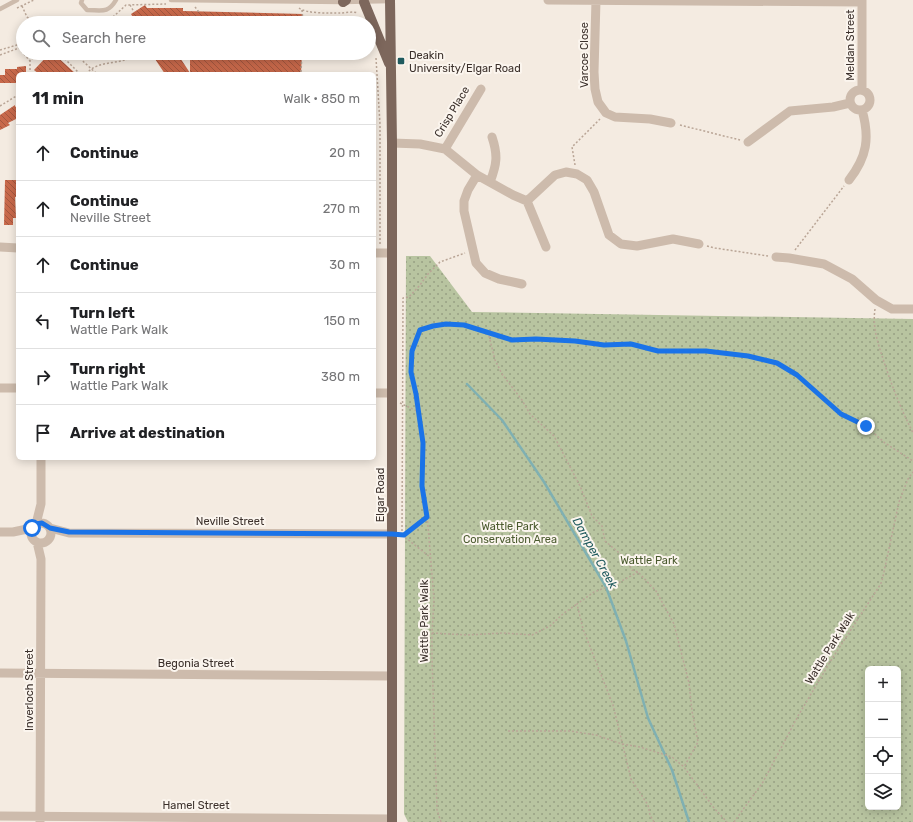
<!DOCTYPE html>
<meta charset="utf-8">
<style>
body{margin:0;font-family:Rubik,sans-serif;background:#f2f2f2;color:#202124}
.controls{position:absolute;right:12px;bottom:12px;display:grid;overflow:hidden;border-radius:6px;box-shadow:0 2px 10px #0003}
.controls button{width:36px;height:36px;display:grid;place-items:center;padding:0;border:0;border-bottom:1px solid #e0e0e0;background:#fff;color:#202124;font:20px sans-serif}
.stop{position:absolute;width:12px;height:12px;margin:-9px;border:3px solid #1a73e8;border-radius:50%;background:#fff}
.stop.end{background:#1a73e8;border-color:#fff;box-shadow:0 1px 4px #0008}
.list{margin:0;padding:0;list-style:none}
h2{display:flex;justify-content:space-between;align-items:center;height:52px;margin:0;padding:0 16px;font-size:17px}
h2 small{font-size:13px;font-weight:400;color:#757577}
.list li{display:grid;grid-template-columns:26px 1fr auto;gap:12px;align-items:center;box-sizing:border-box;height:56px;padding:0 16px;border-top:1px solid #e0e0e0}
.list b{display:block;font-size:15px;white-space:nowrap}
.list p{margin:0;font-size:13px;white-space:nowrap;color:#757577}
.list em{font-size:13px;font-style:normal;color:#757577}
.icon{flex:none;width:22px;height:22px;fill:none;stroke:currentColor;stroke-width:2;stroke-linecap:round;stroke-linejoin:round}
.map{position:relative;flex:none;width:913px;height:822px;overflow:hidden}
.search{position:absolute;background:#fff;box-shadow:0 2px 10px #0003;left:16px;top:16px;width:360px;height:44px;display:flex;align-items:center;gap:10px;box-sizing:border-box;padding:0 14px;border-radius:22px;color:#757577;font-size:15px}
.panel{position:absolute;background:#fff;box-shadow:0 2px 10px #0003;left:16px;top:72px;width:360px;height:388px;border-radius:6px}
.map>svg:first-child{display:block}
.park{fill:url(#park-dots);fill-rule:evenodd}
.lines{fill:none;stroke-linecap:round;stroke-linejoin:round}
.stream{stroke:#7fb0b2;stroke-width:2.5}
.building{fill:url(#building-back-hatch)}
.path{stroke:#b9a596;stroke-width:1.5;stroke-dasharray:2 2;stroke-linecap:butt}
.lane{stroke:#cdbbac;stroke-width:4.5}
.street{stroke:#cdbbac;stroke-width:9}
.primary{stroke:#7d675c;stroke-width:10}
.route{stroke:#1a73e8;stroke-width:5}
.poi-dot{fill:#1f5a5e;stroke:#fbf5ee;stroke-width:1.5}
.labels{text-anchor:middle;dominant-baseline:central;stroke-width:4;stroke-linejoin:round;paint-order:stroke}
.street-label{font-size:11px;fill:#3b302b;stroke:#fbf5ee}
.poi-label{font-size:11px;fill:#3b302b;stroke:#fbf5ee;text-anchor:start}
.park-label{font-size:11px;fill:#4a5a2e;stroke:#fbf5ee}
.water-label{font-size:12px;font-style:italic;fill:#1f5a5e;stroke:#fbf5ee}
</style>
<div class="map">
<svg width="913" height="822" viewBox="0 0 913 822">
<defs>
<pattern id="park-dots" width="8" height="8" patternUnits="userSpaceOnUse"><rect width="8" height="8" fill="#b8c4a0"/><path d="M2 2h.1M6 6h.1" fill="none" stroke="#97a083" stroke-width="1.8" stroke-linecap="round"/></pattern>
<pattern id="building-back-hatch" width="6" height="6" patternUnits="userSpaceOnUse"><rect width="6" height="6" fill="#c8694b"/><path d="M-1 5l2 2M0 0l6 6M5-1l2 2" fill="none" stroke="#a4573f"/></pattern>
</defs>
<rect width="100%" height="100%" fill="#f4ebe1"/>
<path class="park" d="M 406,256 L 430,256 L 472,312 L 913,319 L 913,822 L 408,822 L 404,814 ZM 868,669 L 898,669 L 898,807 L 868,807 Z"/>
<g class="lines">
<path class="stream" d="M 467,384 L 502,420 L 544,482 L 606,587 L 626,641 L 648,718 L 672,770 L 689,822"/>
</g>
<path class="building" d="M 145,5 L 147,8 L 183,8 L 183,11 L 303,14 L 303,23 L 136,23 L 131,14 Z
M 50,53 L 53,53 L 76,74 L 39,74 L 34,70 Z
M 151,53 L 177,53 L 190,73 L 190,53 L 302,53 L 301,74 L 165,74 Z
M 26,66 L 26,74 L 18,74 L 18,83 L 0,83 L 0,75 L 5,75 L 5,69 L 17,69 L 17,67 Z
M 15,105 L 15,107 L 18,105 L 18,118 L 8,123 L 10,125 L 0,130 L 0,115 Z
M 5,180 L 18,180 L 18,197 L 15,197 L 16,218 L 13,218 L 13,225 L 4,225 Z"/>
<g class="lines">
<path class="path" d="M 130,5 L 134,12
M 22,6 L 27,17 L 35,23
M 195,7 L 199,12
M 17,8 L 34,0
M 299,8 C 306,14 331,13 340,13 C 346,13 353,11 358,13
M 302,10 L 303,22
M 93,17 L 113,17 L 126,5 L 166,4
M 86,23 L 95,18
M 0,50 L 17,45 L 23,46
M 59,53 L 80,74
M 74,53 L 97,74
M 0,55 L 19,48 L 30,61
M 376,58 L 380,124 L 380,244
M 301,72 L 302,53
M 30,74 L 30,61 L 38,53
M 86,74 C 97,60 118,65 132,57 L 133,53
M 0,106 L 18,95
M 680,125 L 740,140
M 575,165 L 572,147 L 600,119
M 707,246 L 715,248 L 768,256
M 795,250 L 844,186
M 875,309 C 872,329 879,346 885,365 C 893,389 902,411 913,433
M 488,332 L 495,360 L 502,374 L 522,400 L 530,414 L 554,436 L 580,486 L 592,516 L 602,526 L 605,541 L 624,557 L 632,570 L 638,572 L 656,591 L 674,624 L 689,683 L 692,711 L 698,742 L 684,767
M 400,403 L 419,412
M 402,535 L 403,298 L 409,297 L 420,285 L 428,274 L 440,262 L 465,253
M 402,535 L 430,557
M 404,535 L 427,517
M 638,572 L 618,583 L 594,592 L 577,604 L 583,629 L 613,705 L 631,779 L 648,805 L 650,815 L 654,822
M 432,633 L 467,635 L 503,633 L 532,635 L 550,626 L 564,613 L 577,604
M 508,731 L 570,731 L 596,735 L 622,744 L 640,747 L 672,757 L 684,767 L 714,808 L 727,822
M 441,822 L 437,810 L 432,659 L 432,633 L 434,599 L 427,514 L 422,486 L 423,443 L 416,394 L 411,372 L 412,351 L 420,330 L 433,326 L 446,324 L 464,325 L 512,340 L 536,339 L 575,341 L 604,345 L 631,344 L 658,351 L 706,351 L 748,356 L 777,363 L 797,375 L 841,414 L 866,426 L 885,443 L 913,461
M 734,822 L 763,782 L 798,716 L 830,662 L 880,585 L 882,581 L 899,502 L 908,479 L 913,472"/>
<path class="lane" d="M 82,0 L 81,3 L 87,10 C 101,10 108,14 116,0
M 171,0 L 343,2 L 390,1
M 0,9 L 17,0"/>
<path class="street" d="M 548,0 L 862,2
M 596,0 L 594,72 L 595,89 L 598,102 L 606,113 L 615,117 L 650,119 L 671,123
M850 100a10 10 0 1 1 20 0a10 10 0 1 1-20 0Z
M 862,90 L 862,0
M 748,142 L 790,111 L 833,107 L 850,103
M 392,143 L 420,144 L 445,149 L 477,175 L 513,195 L 527,201 L 555,175 L 566,172 L 577,174 L 587,180 L 594,192 L 609,235 L 621,244 L 637,246 L 673,239 L 699,244
M 445,149 L 481,89
M 477,175 L 468,190 L 464,201 L 464,211 L 476,263 L 485,273 L 499,279 L 522,284
M 849,180 C 867,157 870,138 862,110
M 490,182 C 497,164 498,155 492,137
M 527,201 L 546,247
M 0,247 L 18,248
M 374,253 L 392,253
M 776,257 L 789,258 L 824,264 L 852,279 L 876,300 L 892,309 L 913,309
M 0,388 L 18,388
M 374,393 L 391,393
M31 533a10 10 0 1 1 20 0a10 10 0 1 1-20 0Z
M 36,524 L 41,504 L 41,458
M 50,528 L 69,533 L 392,534
M 0,532 L 13,532 L 32,528
M 37,542 L 41,559 L 40,822
M 0,673 L 392,676
M 0,816 L 392,819"/>
<path class="primary" d="M 390,0 L 392,143 L 392,822
M 343,2 L 346,0
M 364,2 L 389,63"/>
</g>
<g class="lines">
<path class="route" d="M 32,528 L 36,524 L 42,523 L 50,528 L 69,532 L 392,534 L 404,535 L 427,517 L 422,486 L 423,443 L 416,394 L 411,372 L 412,351 L 420,330 L 433,326 L 446,324 L 464,325 L 512,340 L 536,339 L 575,341 L 604,345 L 631,344 L 658,351 L 706,351 L 748,356 L 777,363 L 797,375 L 841,414 L 866,426"/>
</g>
<rect class="poi-dot" x="397" y="57" width="8" height="8" rx="2"/>
<g class="labels">
<g class="street-label">
<text transform="translate(850 45) rotate(-90)">Meldan Street</text>
<text transform="translate(584 55) rotate(-90)">Varcoe Close</text>
<text transform="translate(452 112) rotate(-59)">Crisp Place</text>
<text transform="translate(380 495) rotate(-90)">Elgar Road</text>
<text x="230" y="521">Neville Street</text>
<text transform="translate(424 621) rotate(-90)">Wattle Park Walk</text>
<text transform="translate(830 648) rotate(-58)">Wattle Park Walk</text>
<text x="196" y="663">Begonia Street</text>
<text transform="translate(29 690) rotate(-90)">Inverloch Street</text>
<text x="196" y="805">Hamel Street</text>
</g>
<g class="poi-label">
<text x="409" y="55">Deakin<tspan x="409" dy="13">University/Elgar Road</tspan></text>
</g>
<g class="park-label">
<text x="510" y="526">Wattle Park<tspan x="510" dy="13">Conservation Area</tspan></text>
<text x="649" y="560">Wattle Park</text>
</g>
<g class="water-label">
<text transform="translate(595 553) rotate(61)">Damper Creek</text>
</g>
</g>
</svg>
<div class="controls">
<button>+</button>
<button>−</button>
<button><svg class="icon" aria-label="locate" viewBox="0 0 24 24"><circle cx="12" cy="12" r="6"/><path d="M12 2v4M12 18v4M2 12h4M18 12h4"/></svg></button>
<button><svg class="icon" aria-label="layers" viewBox="0 0 24 24"><path d="M12 4l9 5-9 5-9-5zM3 14l9 5 9-5"/></svg></button>
</div>
<div class="stop" style="left:32px;top:528px"></div>
<div class="stop end" style="left:866px;top:426px"></div>
<div class="search"><svg class="icon" aria-label="search" viewBox="0 0 24 24"><circle cx="10" cy="10" r="6"/><path d="M15 15l6 6"/></svg>Search here</div>
<section class="panel">
<h2>11 min<small>Walk · 850 m</small></h2>
<ul class="list">
<li><svg class="icon" aria-label="ahead" viewBox="0 0 24 24"><path d="M12 20V5M6 11l6-6 6 6"/></svg><div><b>Continue</b></div><em>20 m</em></li>
<li><svg class="icon" aria-label="ahead" viewBox="0 0 24 24"><path d="M12 20V5M6 11l6-6 6 6"/></svg><div><b>Continue</b><p>Neville Street</p></div><em>270 m</em></li>
<li><svg class="icon" aria-label="ahead" viewBox="0 0 24 24"><path d="M12 20V5M6 11l6-6 6 6"/></svg><div><b>Continue</b></div><em>30 m</em></li>
<li><svg class="icon" aria-label="left" viewBox="0 0 24 24"><path d="M17 20v-9H6M10 6l-5 5 5 5"/></svg><div><b>Turn left</b><p>Wattle Park Walk</p></div><em>150 m</em></li>
<li><svg class="icon" aria-label="right" viewBox="0 0 24 24"><path d="M7 20v-9h11M14 6l5 5-5 5"/></svg><div><b>Turn right</b><p>Wattle Park Walk</p></div><em>380 m</em></li>
<li><svg class="icon" aria-label="arrive" viewBox="0 0 24 24"><path d="M6 21V4h12l-3 4 3 4H6"/></svg><div><b>Arrive at destination</b></div></li>
</ul>
</section>
</div>
